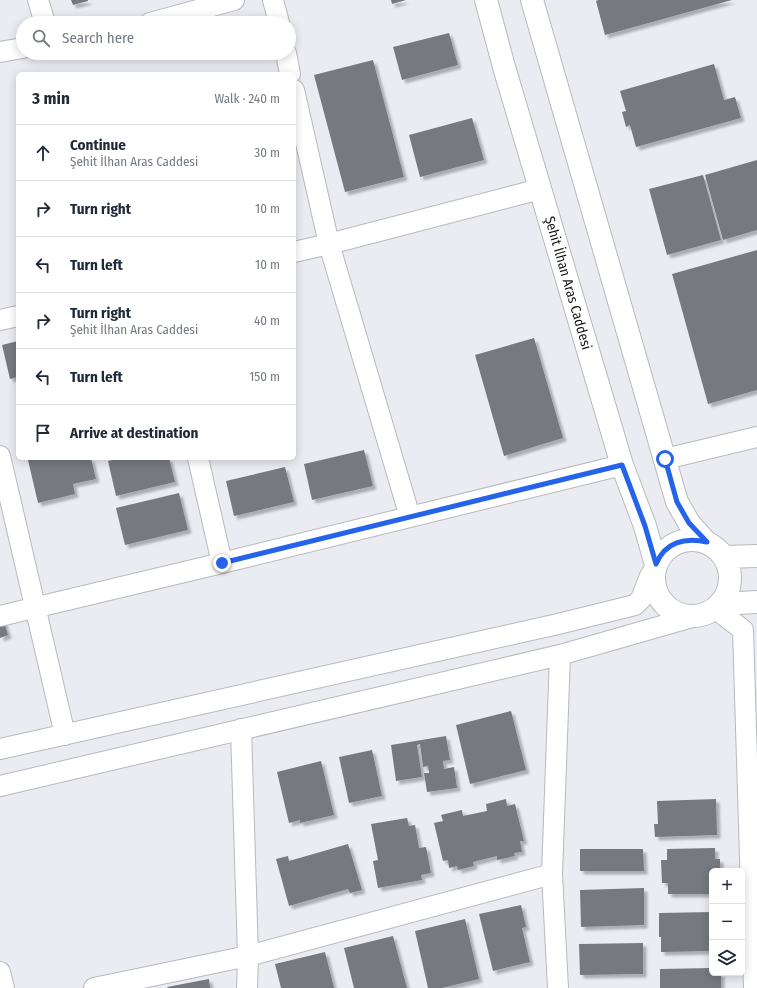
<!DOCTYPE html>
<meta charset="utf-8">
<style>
body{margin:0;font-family:"Fira Sans Condensed",sans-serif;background:#f2f2f3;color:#1f2937}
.controls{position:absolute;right:12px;bottom:12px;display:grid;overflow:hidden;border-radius:6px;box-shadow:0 2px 10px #0003}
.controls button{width:36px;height:36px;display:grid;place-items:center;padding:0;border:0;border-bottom:1px solid #e0e1e3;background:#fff;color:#1f2937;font:20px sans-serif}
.stop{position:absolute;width:12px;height:12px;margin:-9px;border:3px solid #2563eb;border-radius:50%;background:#fff}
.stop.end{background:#2563eb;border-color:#fff;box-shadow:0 1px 4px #0008}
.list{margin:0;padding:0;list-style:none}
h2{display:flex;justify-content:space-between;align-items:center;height:52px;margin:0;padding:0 16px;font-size:17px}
h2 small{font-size:13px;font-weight:400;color:#747a83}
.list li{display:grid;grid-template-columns:26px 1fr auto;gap:12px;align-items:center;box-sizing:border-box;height:56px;padding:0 16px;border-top:1px solid #e0e1e3}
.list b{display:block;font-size:15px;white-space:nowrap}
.list p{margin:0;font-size:13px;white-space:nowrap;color:#747a83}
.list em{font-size:13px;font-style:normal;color:#747a83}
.icon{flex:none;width:22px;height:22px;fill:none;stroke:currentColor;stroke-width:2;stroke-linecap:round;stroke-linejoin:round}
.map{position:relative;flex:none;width:757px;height:988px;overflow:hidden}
.search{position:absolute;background:#fff;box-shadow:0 2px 10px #0003;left:16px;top:16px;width:280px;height:44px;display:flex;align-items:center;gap:10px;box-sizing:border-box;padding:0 14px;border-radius:22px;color:#747a83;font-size:15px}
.panel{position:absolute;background:#fff;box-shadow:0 2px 10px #0003;left:16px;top:72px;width:280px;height:388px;border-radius:6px}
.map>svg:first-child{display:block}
.building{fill:#767a7e;filter:url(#shadow)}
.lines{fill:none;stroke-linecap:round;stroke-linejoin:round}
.street-casing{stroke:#b7b9be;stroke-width:22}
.secondary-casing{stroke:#b7b9be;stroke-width:24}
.street{stroke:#fff;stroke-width:20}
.secondary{stroke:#fff;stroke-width:22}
.route{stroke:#2563eb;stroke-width:5}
.labels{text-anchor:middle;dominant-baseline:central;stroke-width:3;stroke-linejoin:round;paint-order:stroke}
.street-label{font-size:14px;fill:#141516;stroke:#fff}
</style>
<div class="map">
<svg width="757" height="988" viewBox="0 0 757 988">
<defs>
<filter id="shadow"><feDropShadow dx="3.5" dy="3.5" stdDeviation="1" flood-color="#0004"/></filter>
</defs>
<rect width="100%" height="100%" fill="#eaecf2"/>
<path class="building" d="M 71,0 L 88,0 L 88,1 L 73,5 Z
M 391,0 L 406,0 L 392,4 Z
M 598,0 L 732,0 L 605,35 L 596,1 Z
M 449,33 L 458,65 L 402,80 L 393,47 Z
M 373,60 L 404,177 L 345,192 L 314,75 Z
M 714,64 L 724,100 L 735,97 L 741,118 L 636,147 L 630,125 L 626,127 L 622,112 L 626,111 L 620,91 Z
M 472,118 L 484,160 L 420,177 L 409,135 Z
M 757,160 L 757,230 L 723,240 L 705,175 Z
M 703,175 L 721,240 L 667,255 L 649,189 Z
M 757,250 L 757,390 L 708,404 L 672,274 Z
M 534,338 L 563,438 L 504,456 L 475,355 Z
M 18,341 L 18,377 L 10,379 L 2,345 Z
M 364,450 L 373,486 L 312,500 L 304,464 Z
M 38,458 L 91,458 L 96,479 L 73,484 L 75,494 L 38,503 L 28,460 Z
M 121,458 L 169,458 L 175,482 L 116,496 L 108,461 Z
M 285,467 L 294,502 L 234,516 L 226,481 Z
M 179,493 L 188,530 L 125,545 L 116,508 Z
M 0,619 L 3,619 L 8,635 L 0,638 Z
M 511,711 L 526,770 L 470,784 L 456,725 Z
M 446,736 L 450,760 L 443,761 L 444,769 L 454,767 L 457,788 L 427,792 L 424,773 L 429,773 L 428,766 L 423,767 L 420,744 L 417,745 L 422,777 L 396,781 L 391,745 Z
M 372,750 L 382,796 L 349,803 L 339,757 Z
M 321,761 L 334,815 L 300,823 L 300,820 L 289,823 L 277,772 Z
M 506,799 L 507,806 L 515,804 L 524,841 L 520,841 L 522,852 L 514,853 L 515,856 L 497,860 L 497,856 L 473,862 L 474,866 L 458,870 L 457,866 L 449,868 L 448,860 L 443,861 L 434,823 L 443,821 L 441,815 L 462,810 L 463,816 L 487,811 L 486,804 Z
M 716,799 L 717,835 L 655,837 L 654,824 L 658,824 L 657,801 Z
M 407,818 L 409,826 L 415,825 L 419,848 L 426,847 L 431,873 L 421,875 L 422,880 L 378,888 L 373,861 L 378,860 L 371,824 Z
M 348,844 L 362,890 L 350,893 L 348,889 L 289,906 L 276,859 L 288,856 L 289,861 Z
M 715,848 L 715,859 L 720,859 L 720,871 L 712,871 L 712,894 L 668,894 L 668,883 L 662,883 L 661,860 L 667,860 L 667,849 Z
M 580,849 L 643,849 L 644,871 L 580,871 Z
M 644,888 L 644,925 L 581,927 L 580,890 Z
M 521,905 L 526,927 L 522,928 L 530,962 L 493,971 L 479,914 Z
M 712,912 L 712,951 L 661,952 L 661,937 L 659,937 L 659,913 Z
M 465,919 L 479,979 L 442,988 L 428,988 L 415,931 Z
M 393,936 L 407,988 L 354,988 L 344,948 Z
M 643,943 L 643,974 L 580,975 L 579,944 Z
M 325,952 L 334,988 L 281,988 L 275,964 Z
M 712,968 L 712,973 L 721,973 L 721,988 L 660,988 L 660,969 Z
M 209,979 L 210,988 L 168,988 L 167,987 Z"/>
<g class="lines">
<g class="street-casing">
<path id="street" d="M 38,0 L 45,23
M 273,0 L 279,23
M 150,23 L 234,0
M 0,52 L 23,48
M 286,53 L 290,74
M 294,90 L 329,244 L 410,517
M 294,252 L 329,244 L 540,189
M 0,320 L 18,316
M 0,456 L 65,735
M 198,458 L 222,563
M 665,459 L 757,437
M 716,609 L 743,630 L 754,988
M 0,616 L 222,563 L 622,465
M 241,729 L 248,956 L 247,988
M 0,749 L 558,624 L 635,605 L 641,599 L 650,576 L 654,570
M 0,786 L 560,655 L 696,616
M 0,972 L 4,988
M 94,988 L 248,956 L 552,874
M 558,988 L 552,874 L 560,655"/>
</g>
<g class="secondary-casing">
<path id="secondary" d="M 486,0 L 504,67 L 622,465 L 645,526 L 656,565
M 532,0 L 677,502 L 689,523 L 707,543
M654 578a38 38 0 1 1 76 0a38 38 0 1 1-76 0Z
M 725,557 L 757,556
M 721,604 L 757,602"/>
</g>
<use href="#street" class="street"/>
<use href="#secondary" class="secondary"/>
</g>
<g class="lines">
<path class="route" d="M 222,563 L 622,465 L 645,526 L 656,564 C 665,542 685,537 707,542 L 689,523 L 677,502 L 665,459"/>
</g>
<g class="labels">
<g class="street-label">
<text transform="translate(568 283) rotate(74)">Şehit İlhan Aras Caddesi</text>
</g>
</g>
</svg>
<div class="controls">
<button>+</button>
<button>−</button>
<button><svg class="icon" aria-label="layers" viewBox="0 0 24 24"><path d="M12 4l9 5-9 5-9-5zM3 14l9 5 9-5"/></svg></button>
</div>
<div class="stop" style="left:665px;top:459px"></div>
<div class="stop end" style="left:222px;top:563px"></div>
<div class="search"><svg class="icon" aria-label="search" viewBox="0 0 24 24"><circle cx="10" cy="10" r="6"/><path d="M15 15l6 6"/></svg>Search here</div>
<section class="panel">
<h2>3 min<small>Walk · 240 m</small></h2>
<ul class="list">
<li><svg class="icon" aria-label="ahead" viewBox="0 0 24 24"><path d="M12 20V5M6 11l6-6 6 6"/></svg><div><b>Continue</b><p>Şehit İlhan Aras Caddesi</p></div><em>30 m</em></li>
<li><svg class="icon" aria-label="right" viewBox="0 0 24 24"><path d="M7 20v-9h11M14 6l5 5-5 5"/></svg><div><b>Turn right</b></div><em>10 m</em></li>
<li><svg class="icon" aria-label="left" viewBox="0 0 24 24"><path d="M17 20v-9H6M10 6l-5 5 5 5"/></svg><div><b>Turn left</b></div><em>10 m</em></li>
<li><svg class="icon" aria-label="right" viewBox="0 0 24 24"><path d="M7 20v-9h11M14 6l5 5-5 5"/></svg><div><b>Turn right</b><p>Şehit İlhan Aras Caddesi</p></div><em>40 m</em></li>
<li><svg class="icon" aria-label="left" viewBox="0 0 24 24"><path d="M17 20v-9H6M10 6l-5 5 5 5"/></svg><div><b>Turn left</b></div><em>150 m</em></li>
<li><svg class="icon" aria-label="arrive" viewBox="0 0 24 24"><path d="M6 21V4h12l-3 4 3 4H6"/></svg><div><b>Arrive at destination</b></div></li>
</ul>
</section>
</div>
